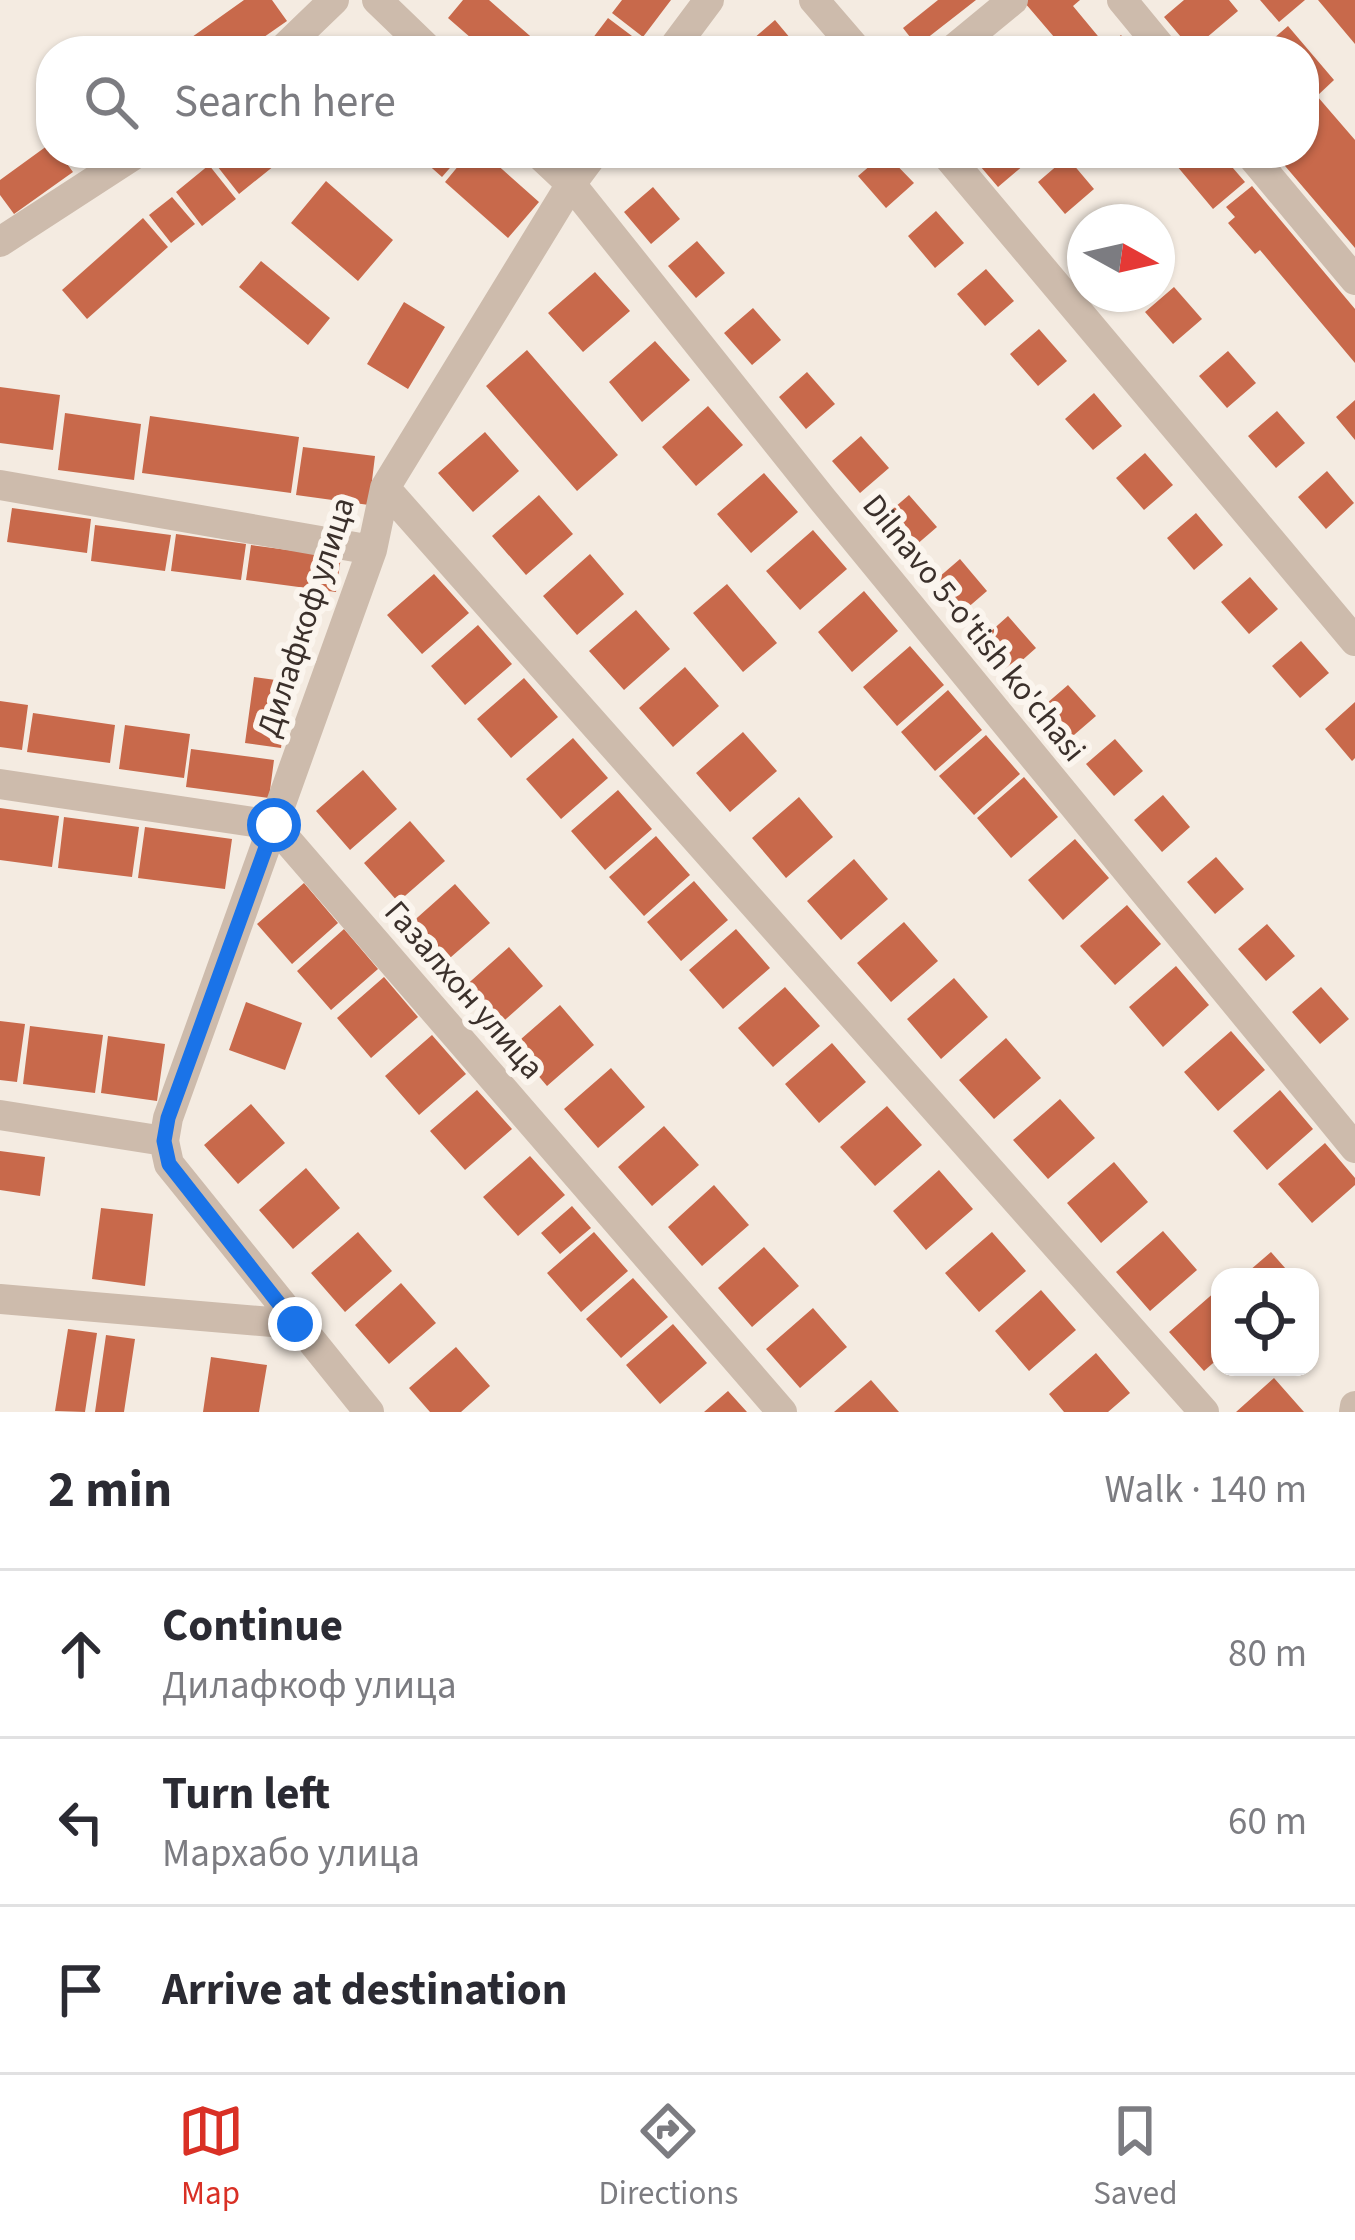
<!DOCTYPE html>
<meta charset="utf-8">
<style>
body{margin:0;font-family:"Source Sans 3",sans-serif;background:#f2f2f3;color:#2b2b33}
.controls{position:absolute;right:36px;bottom:36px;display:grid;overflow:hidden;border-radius:24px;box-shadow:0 3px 9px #0004}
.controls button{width:108px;height:108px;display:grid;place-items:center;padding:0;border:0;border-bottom:3px solid #e1e1e2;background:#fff;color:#2b2b33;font:60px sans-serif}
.compass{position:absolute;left:1067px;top:204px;width:108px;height:108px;border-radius:50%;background:#fff;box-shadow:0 3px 9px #0004;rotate:98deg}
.stop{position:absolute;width:36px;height:36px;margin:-27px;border:9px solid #1a73e8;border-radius:50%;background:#fff}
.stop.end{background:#1a73e8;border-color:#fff;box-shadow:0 3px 12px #0008}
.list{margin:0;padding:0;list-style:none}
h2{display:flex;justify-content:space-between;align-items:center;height:156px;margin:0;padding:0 48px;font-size:51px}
h2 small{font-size:39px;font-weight:400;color:#7c7c81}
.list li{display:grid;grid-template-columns:78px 1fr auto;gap:36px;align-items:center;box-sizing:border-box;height:168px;padding:0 48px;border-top:3px solid #e1e1e2}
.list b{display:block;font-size:45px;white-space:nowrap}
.list p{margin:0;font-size:39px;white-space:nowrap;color:#7c7c81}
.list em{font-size:39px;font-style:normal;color:#7c7c81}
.icon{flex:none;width:66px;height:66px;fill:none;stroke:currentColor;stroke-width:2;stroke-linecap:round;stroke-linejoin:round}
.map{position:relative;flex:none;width:1355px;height:1412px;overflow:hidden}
.search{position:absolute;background:#fff;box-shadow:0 3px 9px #0004;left:36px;right:36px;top:36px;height:132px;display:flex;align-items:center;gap:30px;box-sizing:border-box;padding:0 42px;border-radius:48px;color:#7c7c81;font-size:45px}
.sheet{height:660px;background:#fff}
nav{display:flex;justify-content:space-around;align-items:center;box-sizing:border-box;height:168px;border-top:3px solid #e1e1e2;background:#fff;font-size:33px;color:#7c7c81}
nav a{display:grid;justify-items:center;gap:6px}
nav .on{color:#d93025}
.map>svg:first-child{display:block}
.building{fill:#c8694b}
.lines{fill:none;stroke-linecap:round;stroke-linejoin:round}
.minor{stroke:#cdbbac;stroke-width:30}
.route{stroke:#1a73e8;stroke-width:15}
.labels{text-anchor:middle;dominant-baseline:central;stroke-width:12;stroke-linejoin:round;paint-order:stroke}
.street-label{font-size:33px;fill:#3b302b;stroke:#fbf5ee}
</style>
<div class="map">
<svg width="1355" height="1412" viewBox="0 0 1355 1412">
<rect width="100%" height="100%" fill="#f4ebe1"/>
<path class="building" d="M 244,0 L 272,0 L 287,21 L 244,51 L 202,51 L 192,37 Z
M 463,0 L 489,0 L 537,42 L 530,51 L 486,51 L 448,18 Z
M 622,0 L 671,0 L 643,37 L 612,13 Z
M 938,0 L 976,0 L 917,46 L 903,28 Z
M 1028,0 L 1080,0 L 1073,6 L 1107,47 L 1121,35 L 1134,51 L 1066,51 L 1025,3 Z
M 1184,0 L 1229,0 L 1238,11 L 1192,50 L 1164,17 Z
M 1260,0 L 1305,0 L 1279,22 Z
M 1318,0 L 1355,0 L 1355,44 Z
M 608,18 L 640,42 L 633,51 L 583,51 Z
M 775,20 L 801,51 L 751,51 L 746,45 Z
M 1288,26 L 1334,80 L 1317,96 L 1355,140 L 1355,248 L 1274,153 L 1304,153 L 1304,51 L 1271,51 L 1266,45 Z
M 51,143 L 51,153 L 59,153 L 73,172 L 14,214 L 0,195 L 0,180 Z
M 225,153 L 290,153 L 239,194 L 214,162 Z
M 415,153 L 463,153 L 442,177 Z
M 469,153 L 484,153 L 539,202 L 508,238 L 445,182 Z
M 885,153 L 914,183 L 886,208 L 858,176 Z
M 969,153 L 1038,153 L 998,187 Z
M 1166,153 L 1220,153 L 1245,182 L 1213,209 Z
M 1067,157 L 1094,189 L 1065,214 L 1038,182 Z
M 209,165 L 236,199 L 202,226 L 176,192 Z
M 326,181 L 393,240 L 358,281 L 291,223 Z
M 1252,186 L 1355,309 L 1355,363 L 1260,250 L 1255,254 L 1228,223 L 1235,217 L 1226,207 Z
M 653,187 L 680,219 L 651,244 L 624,212 Z
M 172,197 L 195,224 L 171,243 L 149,215 Z
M 936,211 L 964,243 L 935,268 L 908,236 Z
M 143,218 L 168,247 L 87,319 L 62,290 Z
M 697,241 L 725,273 L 696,298 L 668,266 Z
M 261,261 L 330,318 L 308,345 L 239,287 Z
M 986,269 L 1014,301 L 985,326 L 957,294 Z
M 595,272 L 630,311 L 583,352 L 548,313 Z
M 1174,287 L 1202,319 L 1173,344 L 1145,312 Z
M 404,302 L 445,327 L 408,389 L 367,364 Z
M 753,308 L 781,340 L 752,365 L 724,333 Z
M 1039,329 L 1067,361 L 1038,386 L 1010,354 Z
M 655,341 L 690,380 L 642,422 L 609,382 Z
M 527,350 L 618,455 L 577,491 L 486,386 Z
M 1228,351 L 1256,383 L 1227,408 L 1199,376 Z
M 807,372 L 835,404 L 806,429 L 779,397 Z
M 0,387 L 60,395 L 53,450 L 0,443 Z
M 1094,393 L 1122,426 L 1093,450 L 1065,419 Z
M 1355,400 L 1355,440 L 1336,417 Z
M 708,406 L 743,445 L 696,486 L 662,447 Z
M 1277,411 L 1305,443 L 1276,468 L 1248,436 Z
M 65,413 L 141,424 L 134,480 L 58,470 Z
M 150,416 L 299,437 L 291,493 L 142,473 Z
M 485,432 L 519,471 L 473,512 L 438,473 Z
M 861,436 L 889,468 L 860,493 L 832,461 Z
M 303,447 L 375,456 L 369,505 L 296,495 Z
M 1145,453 L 1173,485 L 1144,510 L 1116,478 Z
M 1327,471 L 1354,503 L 1326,529 L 1298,497 Z
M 764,473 L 798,512 L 751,553 L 717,514 Z
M 539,495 L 573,534 L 526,575 L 492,536 Z
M 909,495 L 937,527 L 908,552 L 880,520 Z
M 12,508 L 91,519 L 87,553 L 7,542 Z
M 1196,513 L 1223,545 L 1194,570 L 1167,538 Z
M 95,525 L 171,535 L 165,571 L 91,561 Z
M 813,530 L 847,569 L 800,610 L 766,571 Z
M 176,534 L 246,544 L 241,580 L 171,571 Z
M 251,545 L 341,557 L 336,592 L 246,580 Z
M 590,554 L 624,594 L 577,635 L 543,596 Z
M 960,559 L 987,591 L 958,616 L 931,584 Z
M 434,574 L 469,613 L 422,654 L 387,615 Z
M 1250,577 L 1278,609 L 1249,634 L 1221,602 Z
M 727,584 L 777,643 L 743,672 L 693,613 Z
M 864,591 L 898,631 L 852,672 L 818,632 Z
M 636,610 L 670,649 L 624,690 L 589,651 Z
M 1008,616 L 1036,648 L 1008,673 L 980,641 Z
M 478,625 L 512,664 L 465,705 L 431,666 Z
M 1301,641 L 1329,673 L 1300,698 L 1272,666 Z
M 910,646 L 944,685 L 897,726 L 863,687 Z
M 685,667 L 719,706 L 673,747 L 639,708 Z
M 254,677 L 290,682 L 281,748 L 245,743 Z
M 524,678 L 558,717 L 511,758 L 477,719 Z
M 1068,685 L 1096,716 L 1067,741 L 1039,710 Z
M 948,690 L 982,730 L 935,771 L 901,732 Z
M 0,701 L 28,705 L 22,750 L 0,747 Z
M 1355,702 L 1355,758 L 1352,761 L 1325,729 Z
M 33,713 L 115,725 L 110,763 L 27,752 Z
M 125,725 L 190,734 L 184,778 L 119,769 Z
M 743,732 L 777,771 L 730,812 L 696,773 Z
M 986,735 L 1020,774 L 974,815 L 939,776 Z
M 573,738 L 608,778 L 561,819 L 526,779 Z
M 1115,739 L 1143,771 L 1114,796 L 1086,764 Z
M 191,749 L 274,760 L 269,798 L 186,787 Z
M 363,770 L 397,809 L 350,850 L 316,811 Z
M 1024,777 L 1058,817 L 1011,858 L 977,818 Z
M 618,790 L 652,829 L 605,870 L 571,831 Z
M 1163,795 L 1190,827 L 1162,852 L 1134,820 Z
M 799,797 L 833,837 L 786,878 L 752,838 Z
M 0,808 L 59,816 L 52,867 L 0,860 Z
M 64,817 L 139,827 L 132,877 L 58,868 Z
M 410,821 L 445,861 L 398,902 L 364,863 Z
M 145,827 L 232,839 L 225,889 L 138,878 Z
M 656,836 L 690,875 L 644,916 L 609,877 Z
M 1075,839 L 1109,878 L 1063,920 L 1028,880 Z
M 1216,857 L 1244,889 L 1215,914 L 1187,882 Z
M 854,859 L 888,899 L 841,940 L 807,901 Z
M 694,881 L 728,920 L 681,961 L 647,922 Z
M 304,883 L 338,923 L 292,964 L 257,924 Z
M 455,884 L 490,923 L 443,964 L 409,925 Z
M 1127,905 L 1161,944 L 1115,985 L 1080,946 Z
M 904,922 L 938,961 L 891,1002 L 857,963 Z
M 1267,924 L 1295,956 L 1266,981 L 1238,949 Z
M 344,929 L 378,969 L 331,1010 L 297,971 Z
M 736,929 L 770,968 L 723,1009 L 689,970 Z
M 509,947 L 543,986 L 497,1027 L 463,988 Z
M 1176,966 L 1209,1005 L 1163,1047 L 1129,1007 Z
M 384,977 L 418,1017 L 371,1058 L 337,1018 Z
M 954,978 L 988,1017 L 941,1059 L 907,1019 Z
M 785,987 L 820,1026 L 773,1067 L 738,1028 Z
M 1321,987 L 1349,1019 L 1320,1044 L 1292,1012 Z
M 246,1002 L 302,1023 L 285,1070 L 229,1050 Z
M 560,1005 L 594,1045 L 547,1086 L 513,1046 Z
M 0,1021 L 25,1024 L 17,1082 L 0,1080 Z
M 30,1026 L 103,1035 L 95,1093 L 23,1084 Z
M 1231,1031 L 1265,1070 L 1218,1111 L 1184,1072 Z
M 432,1035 L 466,1074 L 419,1115 L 385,1076 Z
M 108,1036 L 165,1044 L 157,1101 L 101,1093 Z
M 1006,1038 L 1041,1078 L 994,1119 L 959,1080 Z
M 832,1043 L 866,1082 L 819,1123 L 785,1084 Z
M 611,1068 L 645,1107 L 598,1148 L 564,1109 Z
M 477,1090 L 512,1129 L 465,1170 L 430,1131 Z
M 1280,1090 L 1313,1129 L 1267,1170 L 1233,1131 Z
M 1060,1099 L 1095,1138 L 1048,1179 L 1013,1140 Z
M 251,1104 L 285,1143 L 238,1184 L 204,1145 Z
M 887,1106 L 922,1145 L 875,1186 L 840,1147 Z
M 664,1126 L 699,1165 L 652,1206 L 618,1167 Z
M 1325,1143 L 1355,1178 L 1355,1185 L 1312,1223 L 1278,1184 Z
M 0,1151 L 45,1157 L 40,1196 L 0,1190 Z
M 530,1156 L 565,1195 L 518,1236 L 483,1197 Z
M 1114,1162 L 1148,1202 L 1101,1243 L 1067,1203 Z
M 306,1168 L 340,1208 L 293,1249 L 259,1210 Z
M 939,1170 L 973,1209 L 926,1250 L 893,1211 Z
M 714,1185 L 749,1225 L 702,1266 L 668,1227 Z
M 572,1206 L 591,1228 L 560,1254 L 541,1233 Z
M 101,1208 L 153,1214 L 145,1286 L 92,1279 Z
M 1163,1231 L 1197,1270 L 1150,1311 L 1116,1272 Z
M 358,1232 L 392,1271 L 345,1312 L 311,1273 Z
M 594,1232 L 628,1271 L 581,1312 L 547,1273 Z
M 992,1232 L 1026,1271 L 979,1312 L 945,1273 Z
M 764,1247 L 799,1286 L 752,1327 L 718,1288 Z
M 1271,1252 L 1293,1277 L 1242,1277 Z
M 633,1278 L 668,1317 L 621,1358 L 586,1319 Z
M 401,1283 L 436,1323 L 389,1364 L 355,1325 Z
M 1041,1290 L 1076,1330 L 1029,1371 L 995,1331 Z
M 1216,1291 L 1220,1295 L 1220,1357 L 1204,1371 L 1169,1332 Z
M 813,1308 L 847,1347 L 800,1388 L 766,1349 Z
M 673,1324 L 707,1363 L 660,1404 L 626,1365 Z
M 68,1329 L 97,1333 L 85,1412 L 55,1411 Z
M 106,1335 L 135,1339 L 124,1412 L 95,1412 Z
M 456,1347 L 490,1386 L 461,1412 L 430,1412 L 409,1388 Z
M 1096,1353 L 1130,1393 L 1108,1412 L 1064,1412 L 1049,1394 Z
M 211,1357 L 267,1365 L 259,1412 L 203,1412 Z
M 1274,1378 L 1304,1412 L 1236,1412 Z
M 871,1380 L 899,1412 L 834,1412 Z
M 728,1391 L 747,1412 L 704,1412 Z"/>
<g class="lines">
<path class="minor" d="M 377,0 L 430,51
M 814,0 L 858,51
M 1122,0 L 1164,51
M 281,51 L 334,0
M 671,51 L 709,0
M 951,51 L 1013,0
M 538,153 L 571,184 L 823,500 L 1355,1148
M 945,153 L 1355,641
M 1249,153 L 1355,280
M 0,242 L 137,153
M 0,485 L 372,550
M 385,488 L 1204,1412
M 0,784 L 274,825 L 782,1412
M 0,1115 L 164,1141
M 0,1299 L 295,1324
M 369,1412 L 169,1164 L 164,1141 L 168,1118 L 372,550 L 385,488 L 571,184 L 594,153
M 1354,1412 L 1355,1406"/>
</g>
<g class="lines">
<path class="route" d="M 274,825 L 168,1118 L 164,1141 L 169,1164 L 295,1324"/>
</g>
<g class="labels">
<g class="street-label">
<text transform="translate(306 617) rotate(-72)">Дилафкоф улица</text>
<text transform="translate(974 628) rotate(51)">Dilnavo 5-o'tish ko'chasi</text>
<text transform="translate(464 990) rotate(49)">Газалхон улица</text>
</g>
</g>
</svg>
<div class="controls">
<button><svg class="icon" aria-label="locate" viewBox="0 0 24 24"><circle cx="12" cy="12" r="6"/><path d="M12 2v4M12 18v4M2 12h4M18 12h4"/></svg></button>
</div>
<svg class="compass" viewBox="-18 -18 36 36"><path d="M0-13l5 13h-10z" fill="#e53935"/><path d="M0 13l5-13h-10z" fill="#7c7c81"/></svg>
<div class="stop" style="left:274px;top:825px"></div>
<div class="stop end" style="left:295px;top:1324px"></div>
<div class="search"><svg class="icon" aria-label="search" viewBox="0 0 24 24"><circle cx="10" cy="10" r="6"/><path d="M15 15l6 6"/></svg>Search here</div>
</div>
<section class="sheet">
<h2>2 min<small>Walk · 140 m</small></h2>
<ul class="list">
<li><svg class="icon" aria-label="ahead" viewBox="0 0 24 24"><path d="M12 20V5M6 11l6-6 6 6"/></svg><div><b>Continue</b><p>Дилафкоф улица</p></div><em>80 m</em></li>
<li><svg class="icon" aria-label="left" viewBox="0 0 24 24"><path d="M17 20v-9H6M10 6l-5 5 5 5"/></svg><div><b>Turn left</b><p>Мархабо улица</p></div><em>60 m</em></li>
<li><svg class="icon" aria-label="arrive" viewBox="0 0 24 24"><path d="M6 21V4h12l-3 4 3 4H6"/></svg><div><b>Arrive at destination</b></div></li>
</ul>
</section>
<nav>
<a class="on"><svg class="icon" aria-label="map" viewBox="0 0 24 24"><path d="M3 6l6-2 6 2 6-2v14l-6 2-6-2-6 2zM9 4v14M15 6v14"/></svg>Map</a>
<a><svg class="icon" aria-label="directions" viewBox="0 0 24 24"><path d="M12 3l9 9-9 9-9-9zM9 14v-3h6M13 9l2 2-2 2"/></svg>Directions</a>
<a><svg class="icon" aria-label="saved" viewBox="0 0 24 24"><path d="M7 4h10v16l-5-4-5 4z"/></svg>Saved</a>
</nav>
